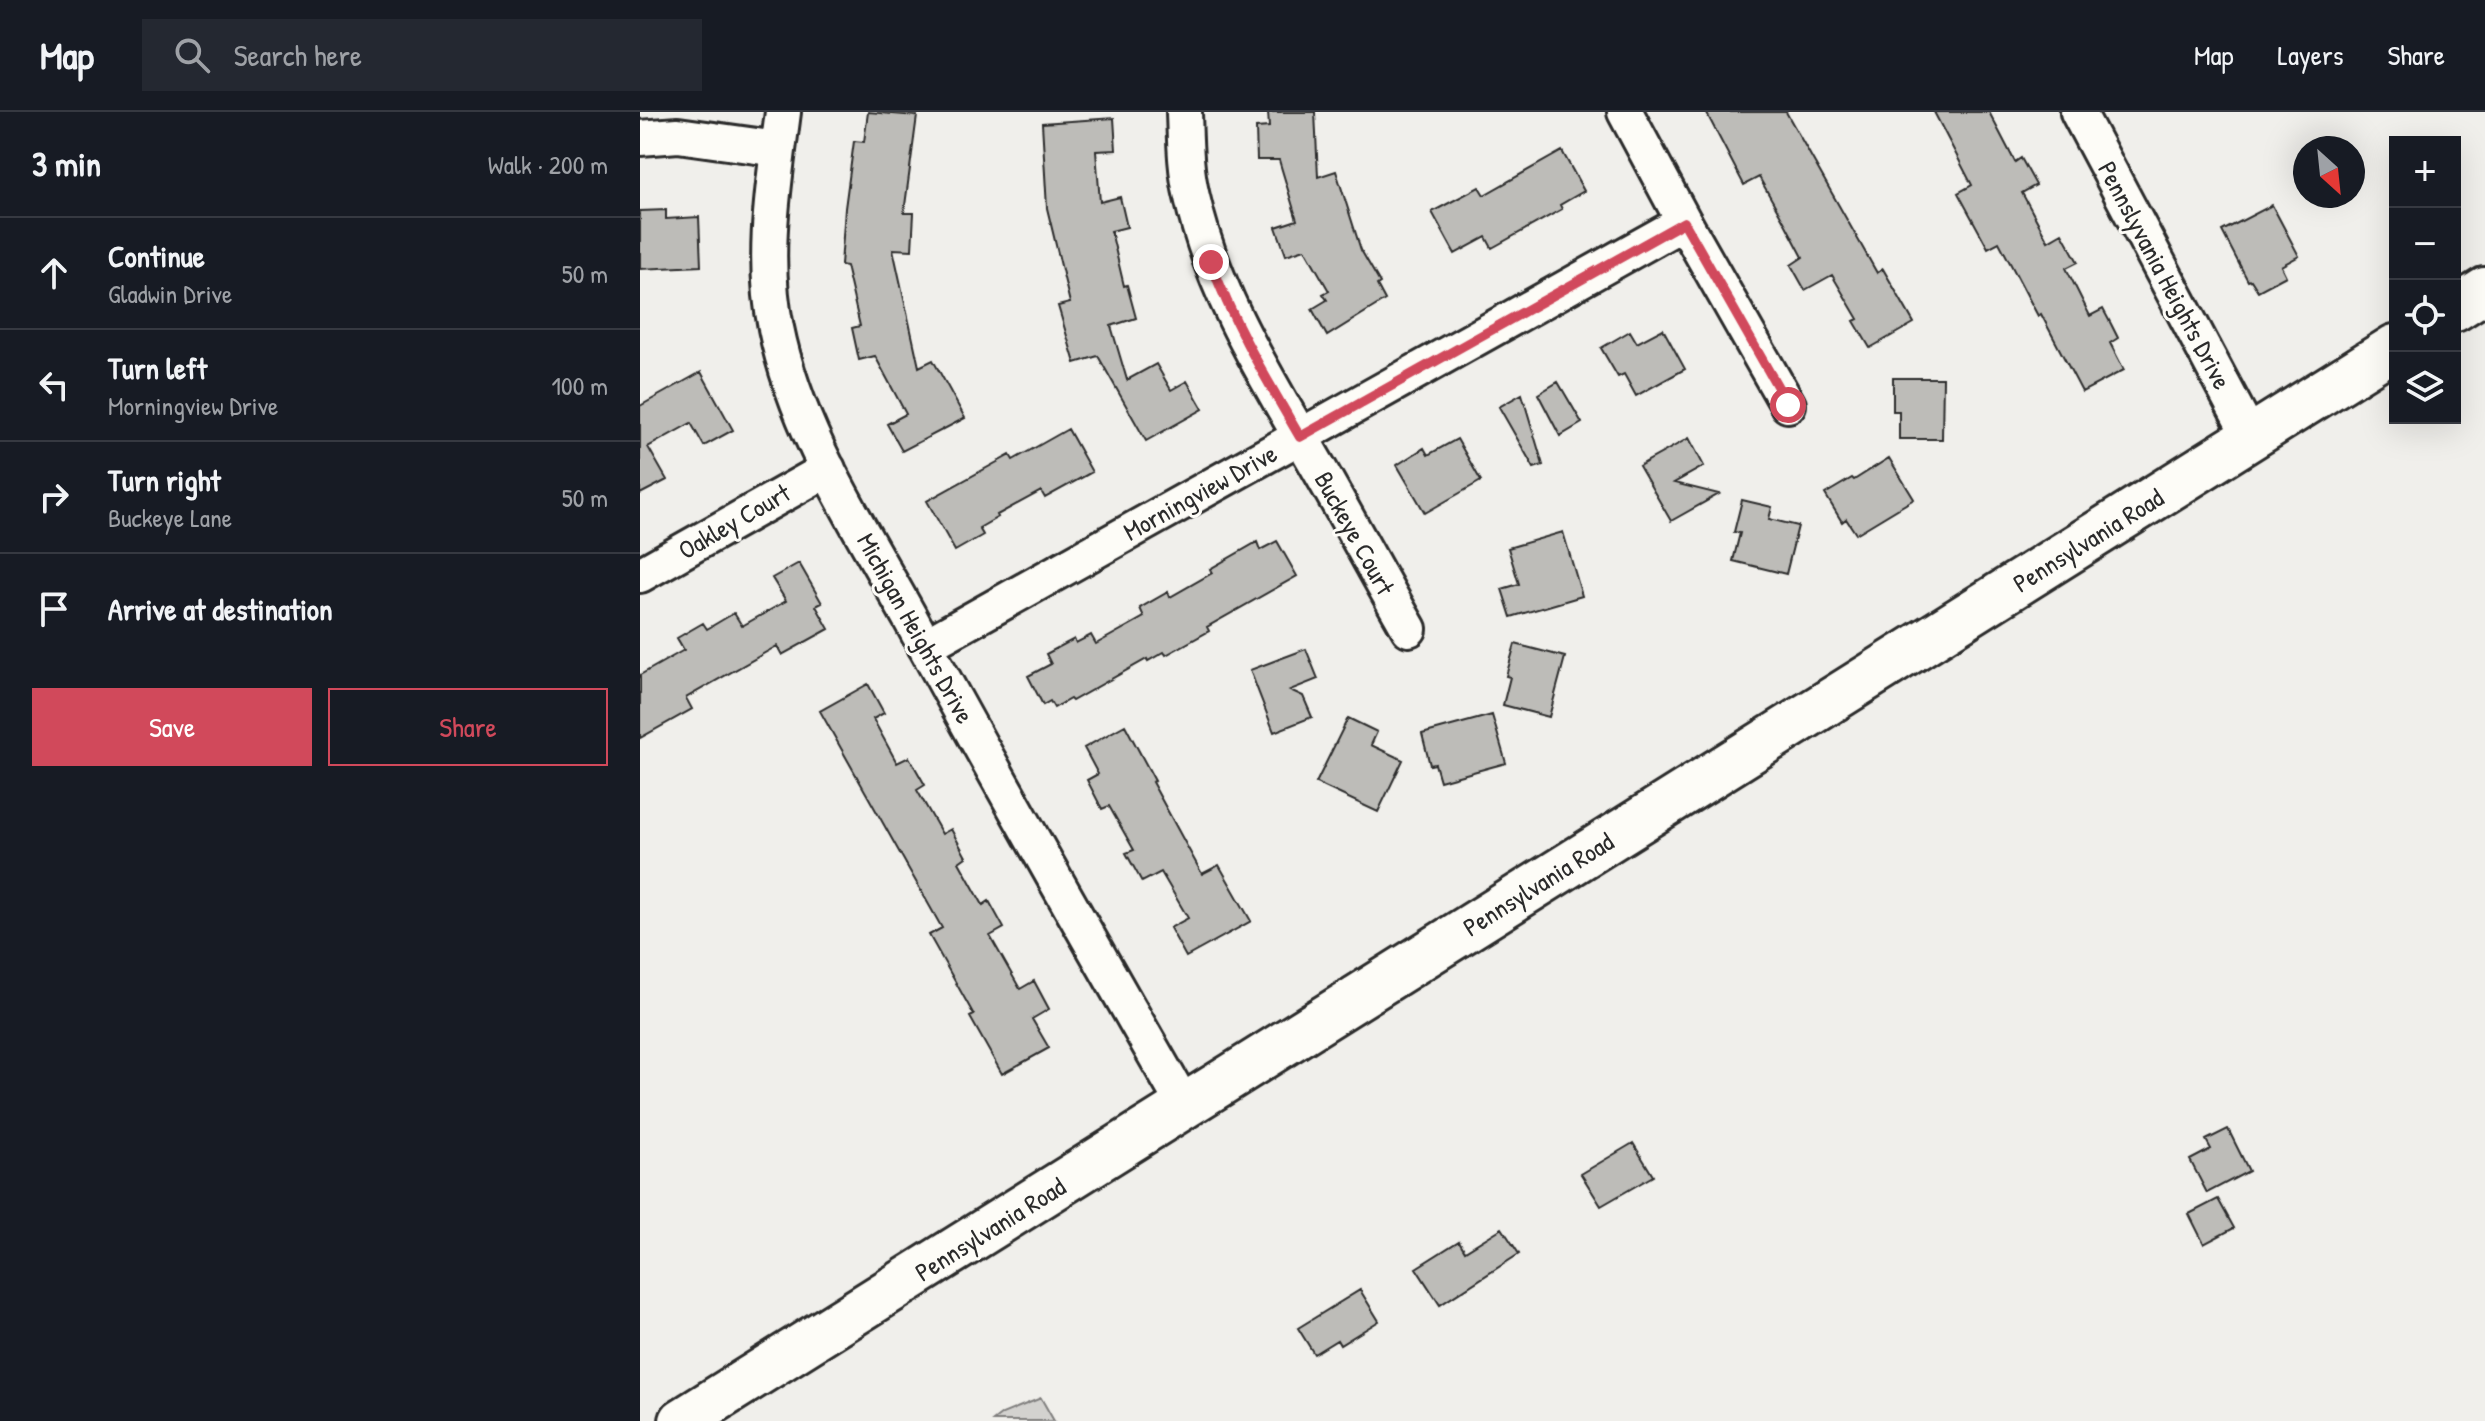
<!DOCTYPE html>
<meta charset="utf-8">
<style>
body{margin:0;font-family:"Patrick Hand",sans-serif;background:#242831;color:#f1f3f6}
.controls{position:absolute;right:24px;top:24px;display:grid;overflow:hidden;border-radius:0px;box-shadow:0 8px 32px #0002}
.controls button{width:72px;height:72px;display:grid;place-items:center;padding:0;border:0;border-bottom:2px solid #363941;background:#171b24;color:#f1f3f6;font:40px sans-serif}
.compass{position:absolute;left:1653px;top:24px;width:72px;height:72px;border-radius:50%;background:#171b24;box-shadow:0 8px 32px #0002;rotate:153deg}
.stop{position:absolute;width:24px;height:24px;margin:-18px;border:6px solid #d1495b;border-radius:50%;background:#fff}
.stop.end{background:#d1495b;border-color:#fff;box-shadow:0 2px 8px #0008}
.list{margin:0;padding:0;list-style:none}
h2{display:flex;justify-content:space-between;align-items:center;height:104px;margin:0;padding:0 32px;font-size:34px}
h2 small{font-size:26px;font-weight:400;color:#9ea1a6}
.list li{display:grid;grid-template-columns:52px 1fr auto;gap:24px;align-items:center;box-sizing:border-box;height:112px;padding:0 32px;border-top:2px solid #363941}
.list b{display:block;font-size:30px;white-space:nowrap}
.list p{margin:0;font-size:26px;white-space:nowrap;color:#9ea1a6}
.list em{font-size:26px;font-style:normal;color:#9ea1a6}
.actions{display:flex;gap:16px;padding:24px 32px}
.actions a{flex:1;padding:18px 0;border:2px solid #d1495b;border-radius:0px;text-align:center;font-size:28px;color:#d1495b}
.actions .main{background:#d1495b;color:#fff}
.icon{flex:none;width:44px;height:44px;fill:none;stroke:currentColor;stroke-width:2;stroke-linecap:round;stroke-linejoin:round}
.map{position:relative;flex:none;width:1845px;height:1309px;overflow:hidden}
header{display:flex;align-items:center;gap:48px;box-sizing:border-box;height:112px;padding:0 40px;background:#171b24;border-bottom:2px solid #363941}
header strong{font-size:38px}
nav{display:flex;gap:44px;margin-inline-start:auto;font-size:28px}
.search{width:560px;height:72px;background:#242831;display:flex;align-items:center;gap:20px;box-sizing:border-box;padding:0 28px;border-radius:0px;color:#9ea1a6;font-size:30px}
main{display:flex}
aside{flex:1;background:#171b24}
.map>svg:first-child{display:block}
.green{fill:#d3d2cf;stroke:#7f7e7d;stroke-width:2}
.building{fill:#bdbcb8;stroke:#2b2b2b;stroke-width:2}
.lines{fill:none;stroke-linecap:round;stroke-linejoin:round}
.minor-casing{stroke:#2b2b2b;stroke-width:40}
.tertiary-casing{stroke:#2b2b2b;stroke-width:50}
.minor{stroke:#fdfcf7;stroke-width:34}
.tertiary{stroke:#fdfcf7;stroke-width:44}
.route{stroke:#d1495b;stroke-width:10}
.labels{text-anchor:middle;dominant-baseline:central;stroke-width:6;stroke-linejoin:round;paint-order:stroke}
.street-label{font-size:26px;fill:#2b2b2b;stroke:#fdfcf7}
</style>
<header>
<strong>Map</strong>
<div class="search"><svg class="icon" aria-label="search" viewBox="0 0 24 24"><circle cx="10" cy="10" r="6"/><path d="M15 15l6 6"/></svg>Search here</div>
<nav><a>Map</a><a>Layers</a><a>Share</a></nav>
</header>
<main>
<aside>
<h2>3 min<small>Walk · 200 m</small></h2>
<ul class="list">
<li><svg class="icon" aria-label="ahead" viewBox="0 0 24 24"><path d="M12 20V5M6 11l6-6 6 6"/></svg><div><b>Continue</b><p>Gladwin Drive</p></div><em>50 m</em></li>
<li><svg class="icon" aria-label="left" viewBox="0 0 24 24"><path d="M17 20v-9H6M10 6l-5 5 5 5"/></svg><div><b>Turn left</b><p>Morningview Drive</p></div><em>100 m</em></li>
<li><svg class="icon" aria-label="right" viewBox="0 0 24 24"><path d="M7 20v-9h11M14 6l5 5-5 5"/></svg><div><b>Turn right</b><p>Buckeye Lane</p></div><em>50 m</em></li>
<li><svg class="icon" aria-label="arrive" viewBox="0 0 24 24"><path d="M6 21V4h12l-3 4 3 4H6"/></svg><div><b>Arrive at destination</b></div></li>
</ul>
<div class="actions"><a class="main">Save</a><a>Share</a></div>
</aside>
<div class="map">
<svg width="1845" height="1309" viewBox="0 0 1845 1309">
<rect width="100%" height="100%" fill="#f0efeb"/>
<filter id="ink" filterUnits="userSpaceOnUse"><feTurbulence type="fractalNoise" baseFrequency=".0125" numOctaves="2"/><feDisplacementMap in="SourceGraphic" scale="16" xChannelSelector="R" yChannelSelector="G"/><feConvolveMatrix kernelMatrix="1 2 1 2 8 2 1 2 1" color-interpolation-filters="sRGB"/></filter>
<g filter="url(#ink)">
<path class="green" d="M 401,1286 L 414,1309 L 353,1309 L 362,1302 Z"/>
<path class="building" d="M 228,0 L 277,4 L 264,101 L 274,101 L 272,138 L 253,137 L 279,255 L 293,248 L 325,306 L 262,339 L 247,312 L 266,302 L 235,244 L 219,248 L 212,216 L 220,214 L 206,154 L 201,153 L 205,96 L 214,29 L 224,30 Z
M 628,0 L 675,0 L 678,65 L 696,59 L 721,138 L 740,171 L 737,173 L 745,188 L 687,224 L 672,197 L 687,188 L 683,182 L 689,179 L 665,137 L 646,143 L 636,115 L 657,108 L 639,48 L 617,48 L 616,16 L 629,15 Z
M 1066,0 L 1146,0 L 1237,161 L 1243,157 L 1274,211 L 1230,236 L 1214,209 L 1218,207 L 1192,163 L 1165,178 L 1151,153 L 1163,145 L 1146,113 L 1119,65 L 1104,73 Z
M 1294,0 L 1349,0 L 1375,50 L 1381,46 L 1396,73 L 1382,81 L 1408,129 L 1422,121 L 1438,150 L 1426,156 L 1450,204 L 1463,197 L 1471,212 L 1478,226 L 1470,231 L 1484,258 L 1442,280 L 1401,202 L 1398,204 L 1359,130 L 1348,136 L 1318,81 L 1332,73 Z
M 474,6 L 476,38 L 456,39 L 460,90 L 480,85 L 487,115 L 471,119 L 484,174 L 487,173 L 496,206 L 471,214 L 487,268 L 516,252 L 531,278 L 547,269 L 563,297 L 506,329 L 458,244 L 435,251 L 418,194 L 430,191 L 407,96 L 402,11 Z
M 922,39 L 944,79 L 920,93 L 922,97 L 852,136 L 846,125 L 815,142 L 792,100 L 839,75 L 844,83 Z
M 1632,93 L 1659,144 L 1641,154 L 1646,164 L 1618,179 L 1611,168 L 1608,169 L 1582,119 Z
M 26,98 L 26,107 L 59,105 L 61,154 L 0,157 L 0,99 Z
M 1023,217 L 1045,257 L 996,284 L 984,262 L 978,265 L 961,236 L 990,219 L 997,231 Z
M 61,260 L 93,318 L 64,334 L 51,311 L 8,335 L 27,368 L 0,382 L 0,294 Z
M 1253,266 L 1303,266 L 1302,327 L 1259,327 L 1259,299 L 1253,299 Z
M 918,270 L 942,311 L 920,324 L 898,282 Z
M 882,282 L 903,353 L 894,356 L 859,295 Z
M 428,317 L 452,360 L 405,386 L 401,379 L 357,403 L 358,405 L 339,416 L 343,423 L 315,439 L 287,389 L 370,343 L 373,348 Z
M 1049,326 L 1064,354 L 1034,371 L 1079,382 L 1031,409 L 999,354 Z
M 817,327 L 841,369 L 785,401 L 757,353 L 784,336 L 788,343 Z
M 1249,346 L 1274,387 L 1216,422 L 1206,407 L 1202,410 L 1185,382 L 1212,366 L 1214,368 Z
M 1102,388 L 1132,395 L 1129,407 L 1158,414 L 1146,462 L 1093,449 L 1100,421 L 1094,420 Z
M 923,420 L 942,484 L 871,505 L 862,477 L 879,472 L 868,436 Z
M 637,429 L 657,464 L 567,515 L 569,519 L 526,543 L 524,540 L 508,549 L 507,547 L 432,589 L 430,587 L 414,596 L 410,589 L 403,593 L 388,564 L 411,552 L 406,542 L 434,527 L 436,531 L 451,523 L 456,532 L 504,505 L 500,496 L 528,480 L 530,485 L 572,461 L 570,457 L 617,430 L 620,438 Z
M 159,451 L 182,491 L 176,494 L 189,517 L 142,543 L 137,534 L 46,586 L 52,597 L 0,626 L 0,563 L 44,538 L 37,526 L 63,511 L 67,517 L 94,501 L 102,514 L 146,489 L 132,466 Z
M 875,532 L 925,545 L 909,605 L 863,593 L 870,565 L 866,564 Z
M 666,537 L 678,567 L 650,578 L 663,584 L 672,605 L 634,620 L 610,558 Z
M 228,572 L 244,601 L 233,607 L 257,651 L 269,645 L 285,673 L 277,678 L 302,722 L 311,717 L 326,745 L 319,750 L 343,793 L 349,789 L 364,816 L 350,824 L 380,877 L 394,869 L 409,897 L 392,907 L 409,936 L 362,962 L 330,905 L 334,903 L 289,823 L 302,816 L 180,599 Z
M 852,603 L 866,651 L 800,669 L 795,652 L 790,653 L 782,622 Z
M 708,606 L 737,620 L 731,633 L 763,648 L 738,700 L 676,671 Z
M 485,613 L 515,669 L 512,670 L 562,762 L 579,753 L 611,809 L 546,845 L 530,816 L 548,806 L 521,760 L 502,770 L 486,741 L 494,738 L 469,694 L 462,697 L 447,668 L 458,662 L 444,636 Z
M 1588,1017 L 1609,1059 L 1567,1081 L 1550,1048 L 1571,1037 L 1566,1028 Z
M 993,1031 L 1013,1064 L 961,1094 L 941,1062 Z
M 1578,1087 L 1594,1116 L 1564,1132 L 1549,1102 Z
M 862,1116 L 879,1142 L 800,1193 L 776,1156 L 819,1129 L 825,1139 Z
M 720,1178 L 739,1209 L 700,1233 L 697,1228 L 674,1242 L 658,1216 Z"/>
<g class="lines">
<g class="minor-casing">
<path id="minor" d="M 143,0 C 134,71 121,145 136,216 C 157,321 219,413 270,506 C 359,670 452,833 545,995
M 544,0 C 545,28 545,57 552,85 C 574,184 627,266 677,353 C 708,407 738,463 769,517
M 985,0 L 1044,110 L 1148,293
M 1438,0 L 1611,326
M 0,26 L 38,23 L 138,37
M 0,463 L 188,357
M 285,534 L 1044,110"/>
</g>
<g class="tertiary-casing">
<path id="tertiary" d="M 1815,197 L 1845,178
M 42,1309 L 1755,235"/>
</g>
<use href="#minor" class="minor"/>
<use href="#tertiary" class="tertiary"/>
</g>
</g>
<g class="lines" filter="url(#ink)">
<path class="route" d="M 571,150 C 593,212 627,268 660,325 L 1044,110 L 1148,293"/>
</g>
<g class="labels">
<g class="street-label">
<text transform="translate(1525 163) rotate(62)">Pennslyvania Heights Drive</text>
<text transform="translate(560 380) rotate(-29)">Morningview Drive</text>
<text transform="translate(94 409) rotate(-30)">Oakley Court</text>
<text transform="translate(715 421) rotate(61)">Buckeye Court</text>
<text transform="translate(1448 428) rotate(-32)">Pennsylvania Road</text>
<text transform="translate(276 516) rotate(61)">Michigan Heights Drive</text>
<text transform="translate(898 772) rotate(-32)">Pennsylvania Road</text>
<text transform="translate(350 1117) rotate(-32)">Pennsylvania Road</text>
</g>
</g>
</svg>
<div class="controls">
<button>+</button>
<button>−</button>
<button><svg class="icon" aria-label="locate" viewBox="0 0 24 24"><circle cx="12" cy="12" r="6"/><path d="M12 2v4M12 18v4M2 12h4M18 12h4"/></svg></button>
<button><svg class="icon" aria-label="layers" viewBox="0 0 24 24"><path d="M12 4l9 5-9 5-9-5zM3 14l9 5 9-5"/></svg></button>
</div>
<svg class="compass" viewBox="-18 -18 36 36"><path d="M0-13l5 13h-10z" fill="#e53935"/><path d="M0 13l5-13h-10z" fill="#9ea1a6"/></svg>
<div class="stop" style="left:1148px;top:293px"></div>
<div class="stop end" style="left:571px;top:150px"></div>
</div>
</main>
